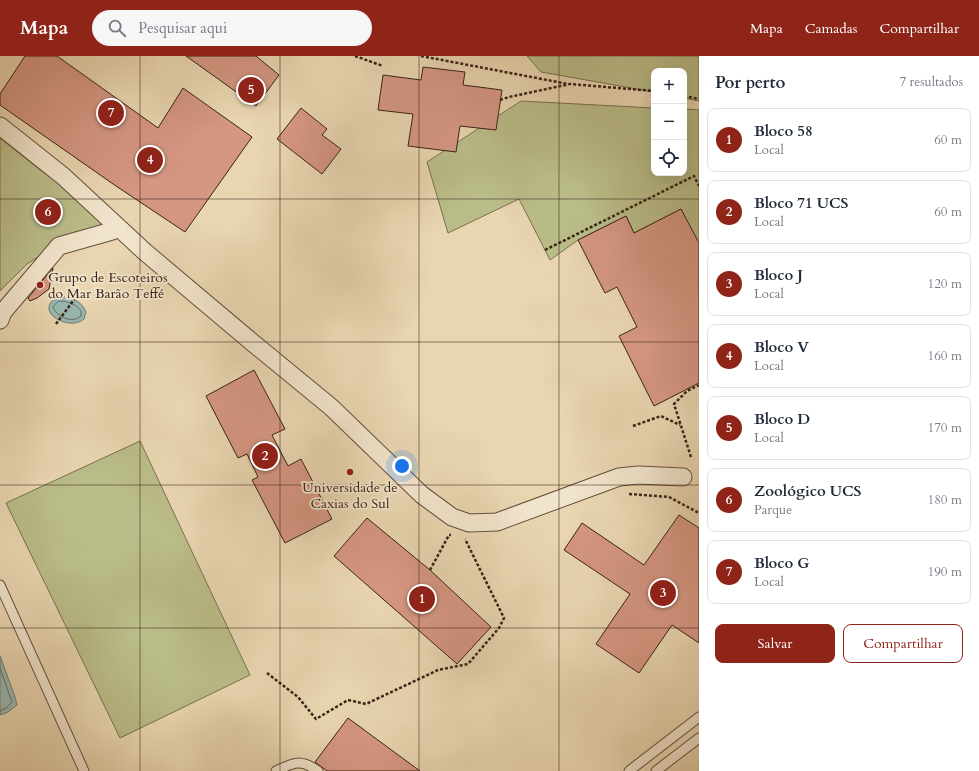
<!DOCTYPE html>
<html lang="pt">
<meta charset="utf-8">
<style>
body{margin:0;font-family:Cardo,serif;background:#f6f6f7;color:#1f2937}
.controls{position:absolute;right:12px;top:12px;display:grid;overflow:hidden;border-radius:8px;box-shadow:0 4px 16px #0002}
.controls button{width:36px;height:36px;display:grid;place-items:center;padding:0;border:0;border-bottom:1px solid #e0e1e3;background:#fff;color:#1f2937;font:20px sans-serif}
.you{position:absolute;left:402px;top:410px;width:14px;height:14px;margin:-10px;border:3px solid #fff;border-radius:50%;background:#1a73e8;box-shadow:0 0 0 6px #1a73e833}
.badge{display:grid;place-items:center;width:26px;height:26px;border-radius:50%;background:#8f2418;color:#fff;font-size:13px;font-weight:700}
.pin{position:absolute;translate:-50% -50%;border:2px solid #fff;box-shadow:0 1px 4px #0006}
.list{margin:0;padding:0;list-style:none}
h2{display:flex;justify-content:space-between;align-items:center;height:52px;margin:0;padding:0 16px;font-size:17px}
h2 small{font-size:13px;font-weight:400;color:#747a83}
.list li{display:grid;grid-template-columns:26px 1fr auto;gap:12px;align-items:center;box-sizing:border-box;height:64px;margin:0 8px 8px;padding:0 8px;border:1px solid #e0e1e3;border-radius:8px}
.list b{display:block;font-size:15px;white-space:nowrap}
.list p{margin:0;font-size:13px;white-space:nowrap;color:#747a83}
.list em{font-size:13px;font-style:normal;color:#747a83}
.actions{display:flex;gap:8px;padding:12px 16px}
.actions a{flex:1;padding:9px 0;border:1px solid #8f2418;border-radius:8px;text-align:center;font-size:14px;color:#8f2418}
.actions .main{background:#8f2418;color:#fff}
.icon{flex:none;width:22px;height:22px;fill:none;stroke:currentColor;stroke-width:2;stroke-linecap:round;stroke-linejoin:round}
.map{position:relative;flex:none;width:699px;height:715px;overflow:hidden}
header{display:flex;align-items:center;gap:24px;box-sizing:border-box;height:56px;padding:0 20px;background:#8f2418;color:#fff}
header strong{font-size:19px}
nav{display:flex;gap:22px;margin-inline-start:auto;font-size:14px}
.search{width:280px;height:36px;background:#f6f6f7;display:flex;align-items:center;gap:10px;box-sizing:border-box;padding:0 14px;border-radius:22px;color:#747a83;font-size:15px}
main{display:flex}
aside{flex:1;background:#fff}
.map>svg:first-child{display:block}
.green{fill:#babd89;stroke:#7a7050}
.water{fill:#98b8b1;stroke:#727c73}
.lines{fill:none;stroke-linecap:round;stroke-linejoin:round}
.shore{stroke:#686d64;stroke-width:1}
.building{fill:#d59682;stroke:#392216}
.lane-casing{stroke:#654f3d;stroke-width:11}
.street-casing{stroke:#654f3d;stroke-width:19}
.path{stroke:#392216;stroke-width:2.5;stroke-dasharray:3 2;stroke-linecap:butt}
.lane{stroke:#f1e4cc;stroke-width:9}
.street{stroke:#f1e4cc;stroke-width:17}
.grid{fill:none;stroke:#392216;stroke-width:1;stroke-opacity:0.55}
.poi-dot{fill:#8f2418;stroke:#f1e4cc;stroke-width:1.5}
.labels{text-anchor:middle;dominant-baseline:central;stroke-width:3.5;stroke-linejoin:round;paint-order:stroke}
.poi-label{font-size:14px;fill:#392216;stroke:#f1e4cc;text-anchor:start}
</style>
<header>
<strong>Mapa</strong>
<div class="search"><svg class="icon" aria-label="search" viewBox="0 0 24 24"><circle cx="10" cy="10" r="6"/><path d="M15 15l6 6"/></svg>Pesquisar aqui</div>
<nav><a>Mapa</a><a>Camadas</a><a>Compartilhar</a></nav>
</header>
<main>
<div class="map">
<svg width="699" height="715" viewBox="0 0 699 715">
<rect width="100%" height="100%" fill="#e9d6b1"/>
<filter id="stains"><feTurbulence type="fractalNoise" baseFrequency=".005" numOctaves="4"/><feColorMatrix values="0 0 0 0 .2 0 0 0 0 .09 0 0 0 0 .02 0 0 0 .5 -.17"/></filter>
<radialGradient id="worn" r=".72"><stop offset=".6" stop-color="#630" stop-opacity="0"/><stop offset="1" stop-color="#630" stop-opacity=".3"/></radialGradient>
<path class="green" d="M 527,0 L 699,0 L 699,45 L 684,42 L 684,15 L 654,15 L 654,36 L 541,16 Z
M 521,45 L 654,52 L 654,117 L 684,117 L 684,53 L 699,54 L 699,183 L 697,184 L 681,153 L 634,177 L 626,160 L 578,184 L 550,204 L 519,143 L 448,177 L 427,106 Z
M 0,82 L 39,113 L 81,143 L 110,170 L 58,188 L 27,208 L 0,235 Z
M 140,385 L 250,619 L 120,682 L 6,447 Z"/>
<path class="water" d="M 57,241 C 68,240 82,244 86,256 L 84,263 C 72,274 43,261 50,248 C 51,246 54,243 57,241 Z
M 0,600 L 15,641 L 17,649 L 8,656 L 0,659 Z"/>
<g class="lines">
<path class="shore" d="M 59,245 C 68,245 76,248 81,255 L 81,260 C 72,268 57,261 53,251 Z
M 0,612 L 12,646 L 6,652 L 0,655"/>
</g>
<path class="building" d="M 25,0 L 57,0 L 158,72 L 183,32 L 252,81 L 185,176 L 116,130 L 0,49 L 0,38 Z
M 186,0 L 256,0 L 279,19 L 256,50 Z
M 423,11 L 465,16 L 463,29 L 502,34 L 496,74 L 460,70 L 456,96 L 408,90 L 413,58 L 378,54 L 383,19 L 421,24 Z
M 301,52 L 327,73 L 322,79 L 341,93 L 322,118 L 277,83 Z
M 681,153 L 699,187 L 699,327 L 654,350 L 619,280 L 637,271 L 617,231 L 605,237 L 578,184 L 626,160 L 634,177 Z
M 53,212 L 49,233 L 37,242 L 30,245 L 28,242 Z
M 254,314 L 285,373 L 272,379 L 288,410 L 301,403 L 332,463 L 285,487 L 252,424 L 258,421 L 247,398 L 238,402 L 206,340 Z
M 679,459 L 699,472 L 699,587 L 672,569 L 639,617 L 596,588 L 630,538 L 564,494 L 582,467 L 644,509 Z
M 367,462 L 430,514 L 491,571 L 457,608 L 334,500 Z
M 348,662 L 420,715 L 327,715 L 315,706 Z"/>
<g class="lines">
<g class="lane-casing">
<path id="lane" d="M 0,529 L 84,715
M 276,715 C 294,706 301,703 318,715
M 629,715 L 699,661
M 656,715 L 699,682"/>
</g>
<g class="street-casing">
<path id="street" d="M 0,70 L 63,120 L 145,196 L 253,287 L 331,351 L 422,439 L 452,461 L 469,467 L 497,466 L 619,421 L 638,419 L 683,421
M 0,264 L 3,256 L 59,190 L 112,175 L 119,172"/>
</g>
<path class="path" d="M 355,0 L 383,10
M 421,0 L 568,28
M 684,40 L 699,43
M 500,44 L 509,41 L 570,28 L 654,35
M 545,194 L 694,120 L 699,130
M 56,268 L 76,241
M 633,370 L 661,360 L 680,369
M 691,401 L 674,348 L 687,335 L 699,329
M 629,438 L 669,441 L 699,457
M 430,514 L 449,479 L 451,479
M 267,617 L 298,641 L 316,663 L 348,644 L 366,648 L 438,614 L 468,608 L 499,572 L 504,562 L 465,483"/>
<use href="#lane" class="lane"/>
<use href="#street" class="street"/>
</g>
<path class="grid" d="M 140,0 L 140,715M 280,0 L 280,715M 419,0 L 419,715M 559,0 L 559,715M 0,143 L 699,143M 0,286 L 699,286M 0,429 L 699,429M 0,572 L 699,572"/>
<g class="poi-dot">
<circle cx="40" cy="229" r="4"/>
<circle cx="350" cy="416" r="4"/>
</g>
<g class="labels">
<g class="poi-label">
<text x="48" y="221">Grupo de Escoteiros<tspan x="48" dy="16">do Mar Barão Teffé</tspan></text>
<text x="350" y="431" text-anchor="middle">Universidade de<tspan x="350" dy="16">Caxias do Sul</tspan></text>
</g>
</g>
<rect width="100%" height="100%" filter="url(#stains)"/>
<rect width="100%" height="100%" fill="url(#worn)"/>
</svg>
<div class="controls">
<button>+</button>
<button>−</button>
<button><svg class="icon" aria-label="locate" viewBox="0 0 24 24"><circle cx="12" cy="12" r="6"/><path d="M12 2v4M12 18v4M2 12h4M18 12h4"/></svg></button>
</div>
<div class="you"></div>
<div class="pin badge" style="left:422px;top:543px">1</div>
<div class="pin badge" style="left:265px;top:400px">2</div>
<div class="pin badge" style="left:663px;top:537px">3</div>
<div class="pin badge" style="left:150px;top:104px">4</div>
<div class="pin badge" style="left:251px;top:34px">5</div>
<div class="pin badge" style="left:48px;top:156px">6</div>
<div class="pin badge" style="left:111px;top:57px">7</div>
</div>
<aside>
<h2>Por perto<small>7 resultados</small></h2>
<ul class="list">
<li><span class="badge">1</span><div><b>Bloco 58</b><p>Local</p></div><em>60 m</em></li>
<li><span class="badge">2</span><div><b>Bloco 71 UCS</b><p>Local</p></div><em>60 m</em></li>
<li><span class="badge">3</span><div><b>Bloco J</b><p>Local</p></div><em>120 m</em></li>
<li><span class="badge">4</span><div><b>Bloco V</b><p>Local</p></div><em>160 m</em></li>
<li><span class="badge">5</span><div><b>Bloco D</b><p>Local</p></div><em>170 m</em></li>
<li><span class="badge">6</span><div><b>Zoológico UCS</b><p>Parque</p></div><em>180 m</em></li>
<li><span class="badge">7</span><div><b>Bloco G</b><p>Local</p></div><em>190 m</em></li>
</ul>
<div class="actions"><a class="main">Salvar</a><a>Compartilhar</a></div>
</aside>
</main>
